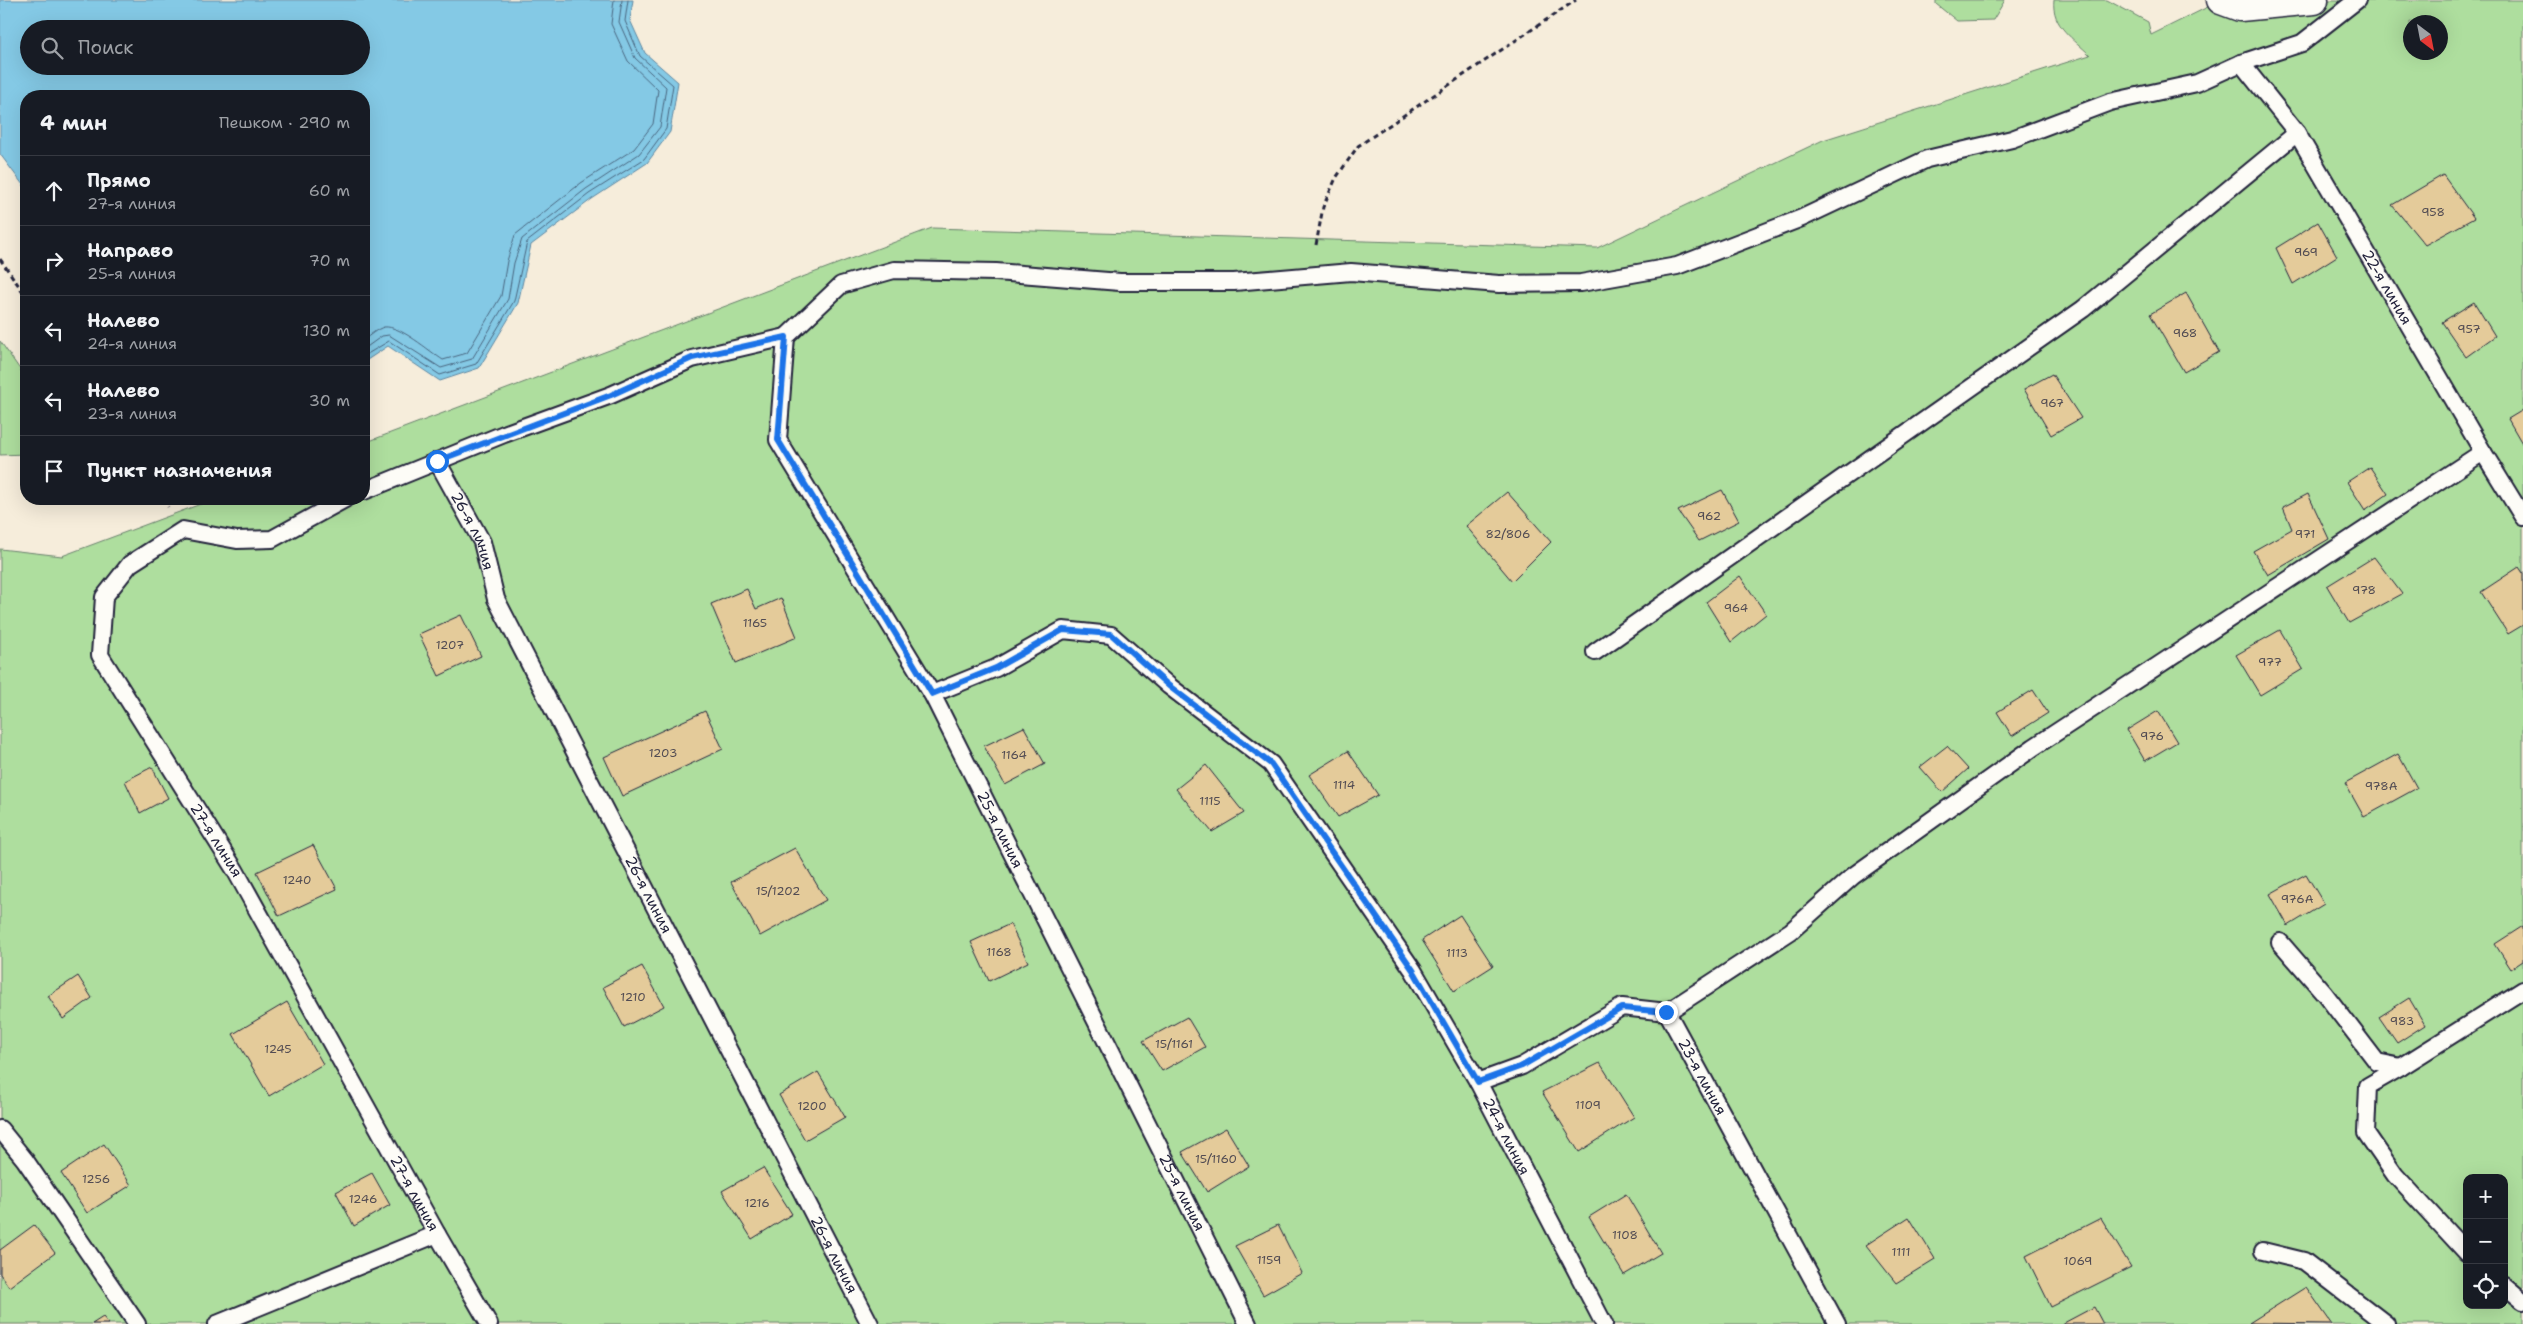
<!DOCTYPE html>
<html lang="ru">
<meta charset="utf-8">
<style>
body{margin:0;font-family:"Shantell Sans",sans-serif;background:#242831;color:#f1f3f6}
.controls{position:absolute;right:15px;bottom:15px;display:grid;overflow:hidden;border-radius:10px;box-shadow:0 5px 20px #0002}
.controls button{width:45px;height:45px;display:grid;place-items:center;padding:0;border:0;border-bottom:1px solid #363941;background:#171b24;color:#f1f3f6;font:25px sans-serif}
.compass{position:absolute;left:2403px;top:15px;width:45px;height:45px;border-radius:50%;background:#171b24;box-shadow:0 5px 20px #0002;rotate:148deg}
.stop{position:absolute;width:15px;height:15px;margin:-11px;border:4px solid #1a73e8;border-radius:50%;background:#fff}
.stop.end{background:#1a73e8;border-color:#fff;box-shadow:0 1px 5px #0008}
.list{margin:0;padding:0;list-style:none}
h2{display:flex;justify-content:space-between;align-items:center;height:65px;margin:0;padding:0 20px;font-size:21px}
h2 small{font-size:16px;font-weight:400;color:#9ea1a6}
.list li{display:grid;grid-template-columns:32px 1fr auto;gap:15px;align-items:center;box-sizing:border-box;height:70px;padding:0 20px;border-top:1px solid #363941}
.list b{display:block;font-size:19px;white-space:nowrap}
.list p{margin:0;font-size:16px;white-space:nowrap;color:#9ea1a6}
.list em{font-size:16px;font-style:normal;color:#9ea1a6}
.icon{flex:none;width:28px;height:28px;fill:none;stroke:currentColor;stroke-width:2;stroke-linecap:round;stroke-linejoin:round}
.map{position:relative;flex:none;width:2523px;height:1324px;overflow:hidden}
.search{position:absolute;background:#171b24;box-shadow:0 5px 20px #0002;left:20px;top:20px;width:350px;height:55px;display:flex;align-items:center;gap:12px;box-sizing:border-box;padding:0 18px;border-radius:28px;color:#9ea1a6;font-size:19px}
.panel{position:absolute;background:#171b24;box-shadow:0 5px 20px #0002;left:20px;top:90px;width:350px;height:415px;border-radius:20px}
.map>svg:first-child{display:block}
.green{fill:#aede9e;stroke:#68806c;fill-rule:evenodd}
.water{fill:#84c9e5;stroke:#5d86a1;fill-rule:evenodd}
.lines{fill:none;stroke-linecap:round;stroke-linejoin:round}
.shore{stroke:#49657f;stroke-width:1}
.building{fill:#e4cb9a;stroke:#22223b}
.service-casing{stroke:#22223b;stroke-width:20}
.tertiary-casing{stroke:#22223b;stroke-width:31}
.path{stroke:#22223b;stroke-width:3;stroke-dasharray:5 4;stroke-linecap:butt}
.service{stroke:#fdfcf7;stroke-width:16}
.tertiary{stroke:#fdfcf7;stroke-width:28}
.route{stroke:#1a73e8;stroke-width:6}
.labels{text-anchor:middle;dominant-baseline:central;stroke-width:4;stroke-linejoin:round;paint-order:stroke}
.number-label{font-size:12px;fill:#524c53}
.street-label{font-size:15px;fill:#22223b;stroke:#fdfcf7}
</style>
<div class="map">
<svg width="2523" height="1324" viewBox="0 0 2523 1324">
<rect width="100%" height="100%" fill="#f6eddb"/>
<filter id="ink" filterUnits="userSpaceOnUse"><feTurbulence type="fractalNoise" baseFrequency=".02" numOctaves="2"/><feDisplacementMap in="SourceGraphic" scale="10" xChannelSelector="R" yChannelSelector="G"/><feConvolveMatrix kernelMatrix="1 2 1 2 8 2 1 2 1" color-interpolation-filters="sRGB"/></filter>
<g filter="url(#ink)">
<path class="green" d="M 1936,0 L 2005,0 L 1993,20 L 1957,21 L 1936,4 Z
M 2054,0 L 2107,0 L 2148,22 L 2151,35 L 2222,0 L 2523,0 L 2523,1324 L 0,1324 L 0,549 L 62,556 L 214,499 L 364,499 L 364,443 L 932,228 L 1597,248 L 1823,140 L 2090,55 C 2074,39 2051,26 2054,0 ZM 2410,22 L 2440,22 L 2440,52 L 2410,52 ZM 2467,1178 L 2504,1178 L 2504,1305 L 2467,1305 Z
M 0,341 L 26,378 L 26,454 L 0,455 Z"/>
<path class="water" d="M 0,0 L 633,0 L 630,20 L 645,53 L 678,82 L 670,132 L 647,163 L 592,199 L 531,245 L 518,303 L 479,368 L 440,381 L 388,346 L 364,362 L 364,96 L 26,96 L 26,189 L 0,154 ZM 29,29 L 361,29 L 361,66 L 29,66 Z"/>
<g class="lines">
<path class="shore" d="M 364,340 C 370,335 377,329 384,327 C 400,325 429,351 443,360 L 467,353 L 501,296 L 507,261 L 515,235 L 581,183 L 634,149 L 653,124 L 658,90 L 628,61 L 611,24 L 614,0
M 364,349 L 382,336 L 389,335 L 441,368 L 472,359 L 508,299 L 514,263 L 522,239 L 586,189 L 639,154 L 660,127 L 666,87 L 635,58 L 619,22 L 622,0
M 364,356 L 389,341 L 440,375 L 476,364 L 514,301 L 527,242 L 589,194 L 644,159 L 666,129 L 673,85 L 640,56 L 625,21 L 628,0"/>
</g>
<path class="building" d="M 2443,175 L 2474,218 L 2425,245 L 2392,205 Z
M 2318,222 L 2337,256 L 2293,284 L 2276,248 Z
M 2186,293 L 2219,352 L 2184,372 L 2150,314 Z
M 2474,302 L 2495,336 L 2466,357 L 2442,322 Z
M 2052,374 L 2081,418 L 2051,435 L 2024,389 Z
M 2523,410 L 2523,445 L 2508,419 Z
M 2370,467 L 2388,494 L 2365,510 L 2347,482 Z
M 1722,490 L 1739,521 L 1699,541 L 1678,511 Z
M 1507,492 L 1551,542 L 1512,581 L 1466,526 Z
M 2308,494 L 2329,539 L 2268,575 L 2253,551 L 2292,529 L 2283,507 Z
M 2374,557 L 2402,594 L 2349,623 L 2327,586 Z
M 2519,567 L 2523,573 L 2523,625 L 2508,634 L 2481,592 Z
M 1740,576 L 1766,614 L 1731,642 L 1706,602 Z
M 747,589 L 756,609 L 781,598 L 797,637 L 736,663 L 711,604 Z
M 461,615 L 481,656 L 439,676 L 419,634 Z
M 2280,630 L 2303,669 L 2260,695 L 2236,655 Z
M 2033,690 L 2048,713 L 2012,736 L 1997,712 Z
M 705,711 L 723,749 L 622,796 L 604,757 Z
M 2158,711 L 2177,742 L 2145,761 L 2127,730 Z
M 1024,727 L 1045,764 L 1005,785 L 984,746 Z
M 1947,746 L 1968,769 L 1942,792 L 1920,767 Z
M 1348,751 L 1378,795 L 1338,817 L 1309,775 Z
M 2398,754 L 2417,788 L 2364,817 L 2345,783 Z
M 1206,765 L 1244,813 L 1212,832 L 1176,789 Z
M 152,767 L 168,798 L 140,813 L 125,781 Z
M 313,845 L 337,889 L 279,916 L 257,872 Z
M 795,848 L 826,900 L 760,936 L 731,882 Z
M 2306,874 L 2324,904 L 2288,926 L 2270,894 Z
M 1460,915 L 1493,966 L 1454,991 L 1422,940 Z
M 1010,924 L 1028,962 L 989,981 L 971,942 Z
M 2523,926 L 2523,961 L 2511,969 L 2495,944 Z
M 642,966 L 664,1006 L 624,1027 L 603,987 Z
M 78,976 L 92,998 L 63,1019 L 48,996 Z
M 2409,998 L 2425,1025 L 2397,1043 L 2379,1017 Z
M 287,1002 L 323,1064 L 269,1096 L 233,1034 Z
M 1187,1017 L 1205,1047 L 1162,1071 L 1143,1041 Z
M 1600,1063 L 1634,1117 L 1579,1152 L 1542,1092 Z
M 818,1072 L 845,1117 L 805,1140 L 779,1095 Z
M 1226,1128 L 1249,1166 L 1207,1192 L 1182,1152 Z
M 104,1144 L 131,1185 L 87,1213 L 61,1173 Z
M 763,1168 L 792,1214 L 752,1239 L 722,1191 Z
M 372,1173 L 390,1205 L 354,1226 L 336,1192 Z
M 1626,1194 L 1661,1253 L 1624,1275 L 1589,1217 Z
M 1909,1217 L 1935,1259 L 1896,1283 L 1866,1245 Z
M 2101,1218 L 2131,1267 L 2051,1307 L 2026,1256 Z
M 34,1225 L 55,1253 L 9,1287 L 0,1274 L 0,1250 Z
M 1278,1225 L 1302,1273 L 1263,1295 L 1235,1246 Z
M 2306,1287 L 2332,1324 L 2249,1323 Z
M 2094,1307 L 2103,1324 L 2062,1324 Z
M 103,1317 L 109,1324 L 92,1324 Z"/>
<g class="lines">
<g class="service-casing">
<g id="service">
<path id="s1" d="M 2241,63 L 2297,133 L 2483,452 L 2523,517"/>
<path d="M 786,337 L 841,285 L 894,270 L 996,272 L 1120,282 L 1234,282 L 1351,272 L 1499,284 L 1581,283 L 1677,266 L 1802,218 L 1927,159 L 2012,139 L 2110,102 L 2197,83 L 2241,63 L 2302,43 L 2357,0"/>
<path id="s2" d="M 786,337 L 778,440 L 932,694 L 1248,1324"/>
<path id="s3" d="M 437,461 L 482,542 L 496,599 L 870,1324"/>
<path d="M 364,491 L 504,434 L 611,395 L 692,359 L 786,337"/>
<path id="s4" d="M 345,499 L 272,539 L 237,540 L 183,530 L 130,564 L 104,597 L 100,655 L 235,870 L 437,1234 L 489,1324"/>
<path d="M 1595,652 L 2083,309 L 2297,133"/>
<path id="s5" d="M 932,694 L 996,668 L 1063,630 L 1111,635 L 1169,686 L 1271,764 L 1413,970 L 1478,1082 L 1604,1324"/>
<path d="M 2280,942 L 2325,994 L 2377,1062 L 2401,1067 L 2523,990"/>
<path d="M 1667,1012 L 1791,931 L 1853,876 L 2034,747 L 2483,452"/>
<path d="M 2401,1067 L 2368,1086 L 2366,1133 L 2395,1175 L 2467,1253"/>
<path id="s6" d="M 1478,1082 L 1522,1066 L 1622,1007 L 1667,1012 L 1837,1324"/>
<path d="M 0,1129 L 25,1160 L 137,1324"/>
<path d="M 2263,1251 L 2304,1261 L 2386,1324"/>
<path d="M 2504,1285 L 2523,1301"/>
<path d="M 217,1324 L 437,1234"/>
</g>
</g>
<g class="tertiary-casing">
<path id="tertiary" d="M 2221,0 L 2240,7 L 2314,0"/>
</g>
<path class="path" d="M 1316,245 L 1323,207 L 1336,178 L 1358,146 L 1576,0
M 0,259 L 26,296
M 163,499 L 168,507"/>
<use href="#service" class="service"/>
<use href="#tertiary" class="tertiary"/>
</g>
</g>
<g class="lines" filter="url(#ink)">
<path class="route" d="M 437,461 L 611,395 L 692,358 L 786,337 L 778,440 L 932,694 L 996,668 L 1063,630 L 1111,634 L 1169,686 L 1271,764 L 1413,970 L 1478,1082 L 1522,1066 L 1622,1008 L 1666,1012"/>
</g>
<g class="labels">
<g class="number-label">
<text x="2433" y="212">958</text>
<text x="2306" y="252">969</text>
<text x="2469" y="329">957</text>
<text x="2185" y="333">968</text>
<text x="2052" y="403">967</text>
<text x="1709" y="516">962</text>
<text x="1508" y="534">82/806</text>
<text x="2305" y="534">971</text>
<text x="2364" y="590">978</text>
<text x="1736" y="608">964</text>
<text x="755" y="623">1165</text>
<text x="450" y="645">1207</text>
<text x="2270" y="662">977</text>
<text x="2152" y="736">976</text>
<text x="663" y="753">1203</text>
<text x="1014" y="755">1164</text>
<text x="1344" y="785">1114</text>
<text x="2381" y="786">978А</text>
<text x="1210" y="801">1115</text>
<text x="297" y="880">1240</text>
<text x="778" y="891">15/1202</text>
<text x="2297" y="899">976А</text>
<text x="999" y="952">1168</text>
<text x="1457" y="953">1113</text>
<text x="633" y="997">1210</text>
<text x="2402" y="1021">983</text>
<text x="1174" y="1044">15/1161</text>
<text x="278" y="1049">1245</text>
<text x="1588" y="1105">1109</text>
<text x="812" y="1106">1200</text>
<text x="1216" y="1159">15/1160</text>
<text x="96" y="1179">1256</text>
<text x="363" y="1199">1246</text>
<text x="757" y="1203">1216</text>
<text x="1625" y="1235">1108</text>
<text x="1901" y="1252">1111</text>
<text x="1269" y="1260">1159</text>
<text x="2078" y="1261">1069</text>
</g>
<g class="street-label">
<text stroke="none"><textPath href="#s1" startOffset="268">22-я линия</textPath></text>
<text stroke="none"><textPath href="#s3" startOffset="79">26-я линия</textPath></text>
<text stroke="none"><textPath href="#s2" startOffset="552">25-я линия</textPath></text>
<text stroke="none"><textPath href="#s4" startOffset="555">27-я линия</textPath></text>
<text stroke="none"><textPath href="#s3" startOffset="484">26-я линия</textPath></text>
<text stroke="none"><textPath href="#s6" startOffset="282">23-я линия</textPath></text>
<text stroke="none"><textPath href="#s5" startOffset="841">24-я линия</textPath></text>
<text stroke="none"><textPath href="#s2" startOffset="958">25-я линия</textPath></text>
<text stroke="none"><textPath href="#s4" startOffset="960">27-я линия</textPath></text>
<text stroke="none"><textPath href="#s3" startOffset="889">26-я линия</textPath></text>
</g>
</g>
</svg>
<div class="controls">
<button>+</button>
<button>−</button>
<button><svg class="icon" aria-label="locate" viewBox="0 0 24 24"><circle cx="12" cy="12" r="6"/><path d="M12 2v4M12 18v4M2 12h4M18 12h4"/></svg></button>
</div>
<svg class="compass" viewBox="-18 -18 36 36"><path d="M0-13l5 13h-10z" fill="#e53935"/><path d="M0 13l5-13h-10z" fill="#9ea1a6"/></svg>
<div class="stop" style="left:437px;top:461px"></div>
<div class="stop end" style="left:1666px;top:1012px"></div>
<div class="search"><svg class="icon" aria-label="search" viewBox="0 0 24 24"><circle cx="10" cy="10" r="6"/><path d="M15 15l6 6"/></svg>Поиск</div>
<section class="panel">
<h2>4 мин<small>Пешком · 290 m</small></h2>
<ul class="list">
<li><svg class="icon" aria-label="ahead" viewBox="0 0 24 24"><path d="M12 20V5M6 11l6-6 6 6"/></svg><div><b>Прямо</b><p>27-я линия</p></div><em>60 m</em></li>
<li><svg class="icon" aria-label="right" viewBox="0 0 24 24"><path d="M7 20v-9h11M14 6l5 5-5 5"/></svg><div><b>Направо</b><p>25-я линия</p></div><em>70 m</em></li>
<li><svg class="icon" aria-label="left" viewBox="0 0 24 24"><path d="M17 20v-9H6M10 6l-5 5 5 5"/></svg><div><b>Налево</b><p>24-я линия</p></div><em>130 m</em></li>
<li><svg class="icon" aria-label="left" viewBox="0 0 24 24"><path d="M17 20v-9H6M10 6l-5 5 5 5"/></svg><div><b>Налево</b><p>23-я линия</p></div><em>30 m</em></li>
<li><svg class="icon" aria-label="arrive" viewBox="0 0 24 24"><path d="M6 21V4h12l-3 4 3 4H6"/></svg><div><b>Пункт назначения</b></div></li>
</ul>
</section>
</div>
